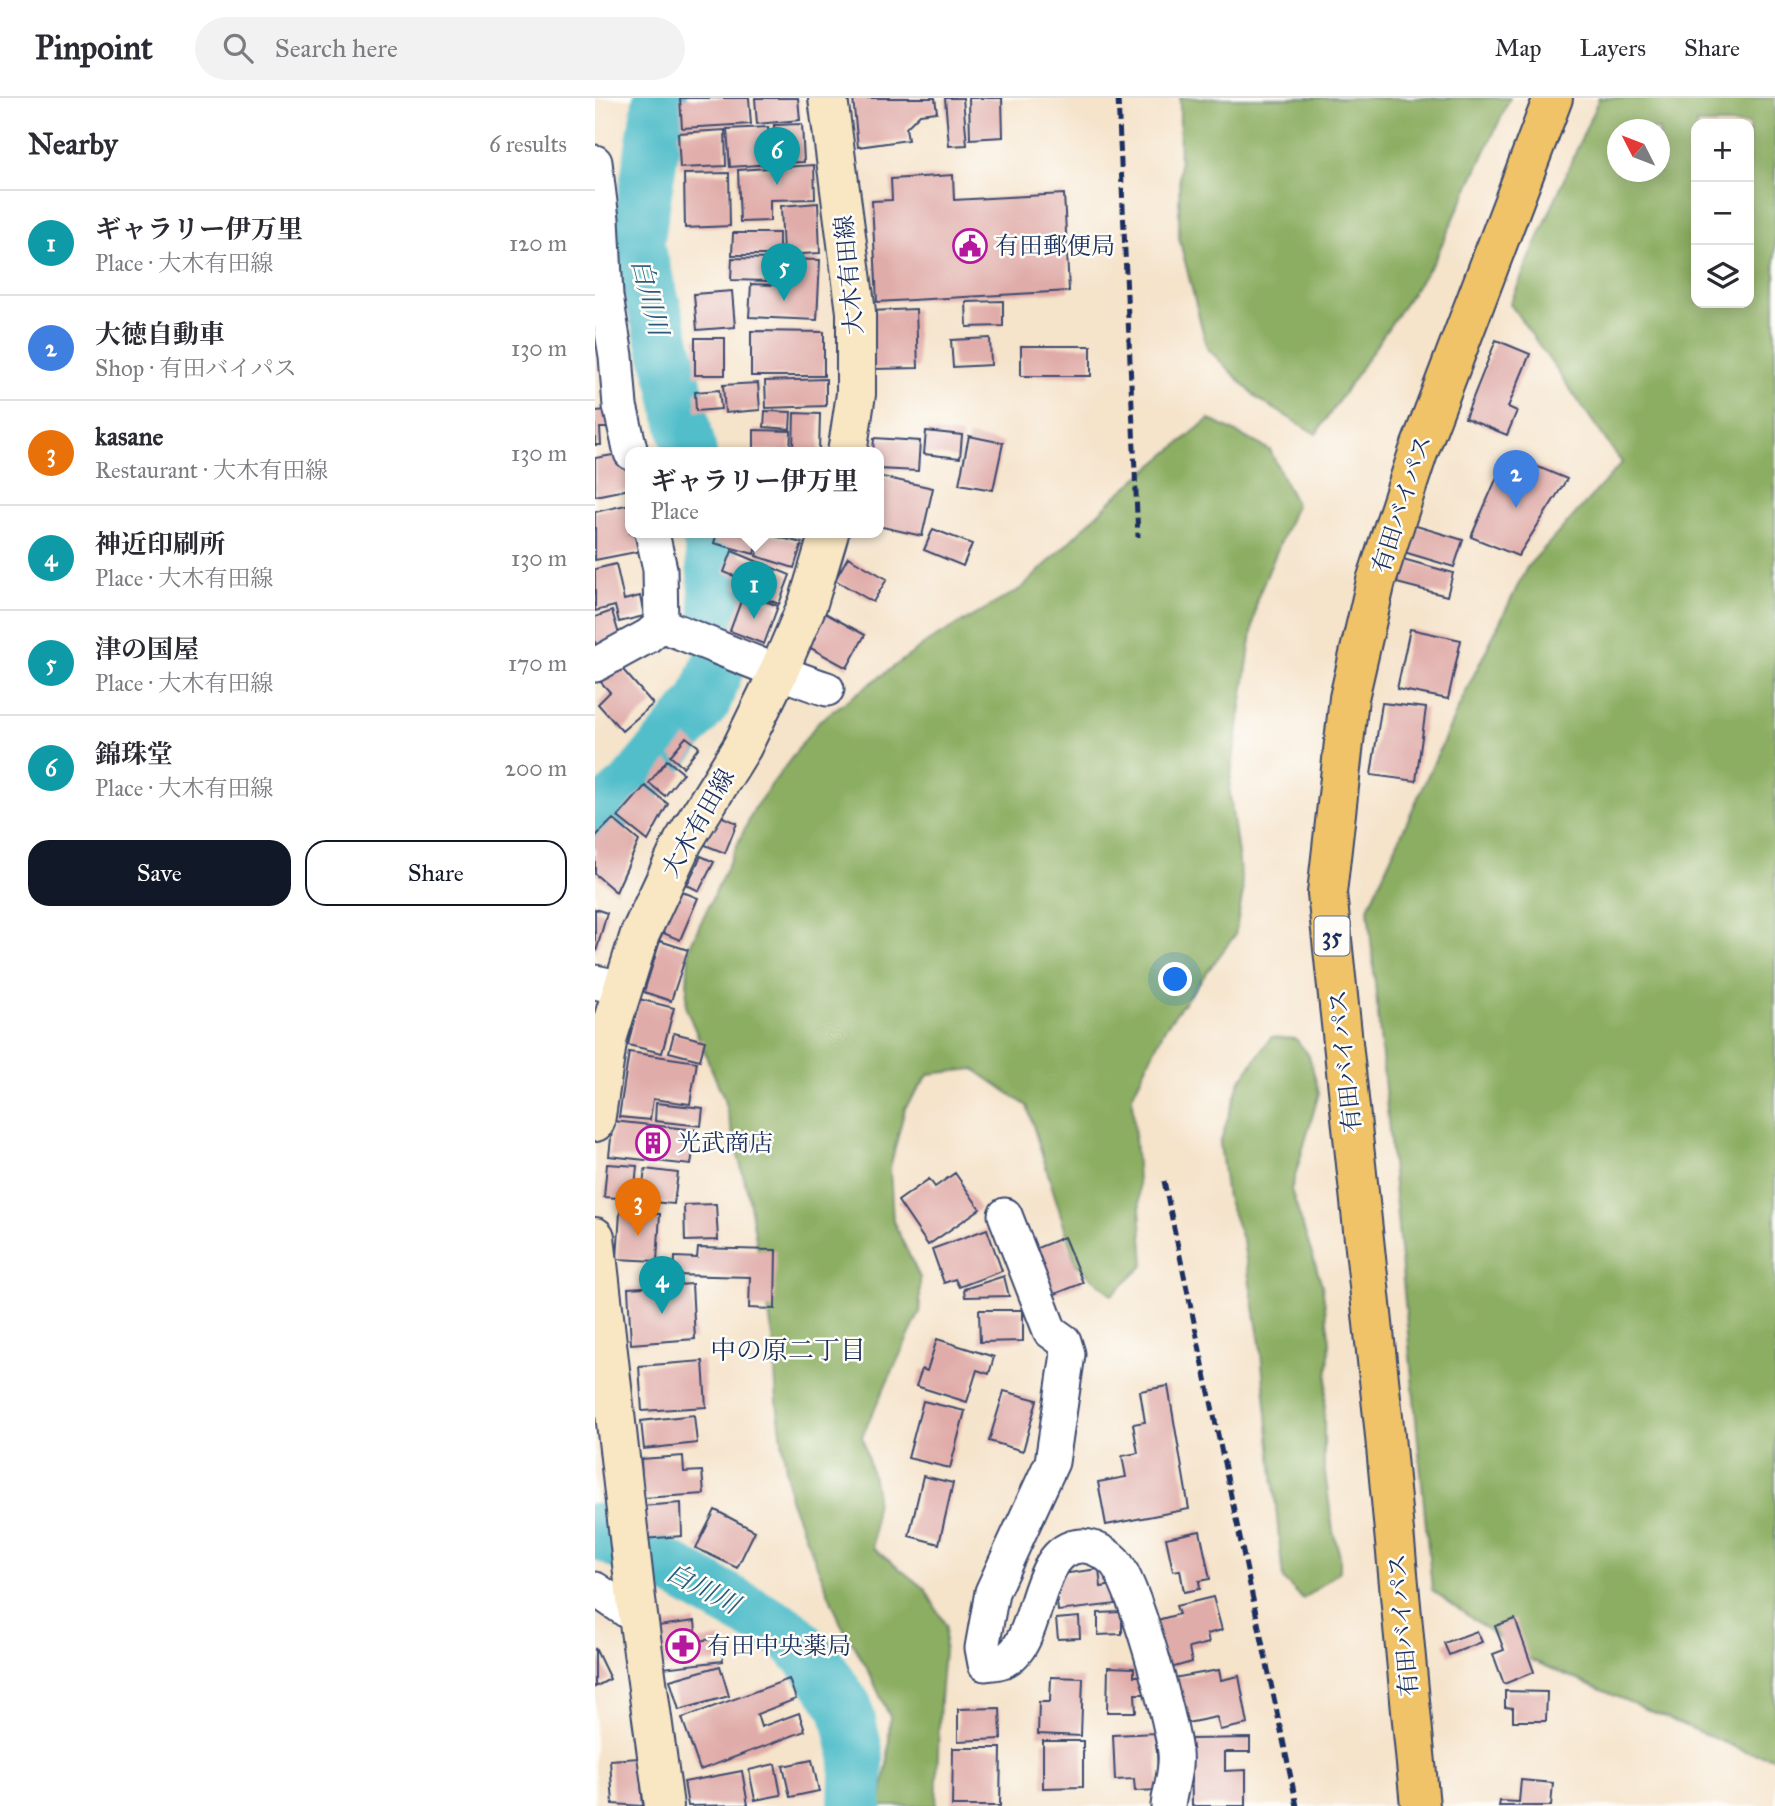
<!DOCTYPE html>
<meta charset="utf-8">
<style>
body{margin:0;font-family:"IM FELL Great Primer","Noto Serif JP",serif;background:#f2f2f3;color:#2b2b33}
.controls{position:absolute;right:21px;top:21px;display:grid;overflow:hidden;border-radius:14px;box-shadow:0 4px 18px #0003}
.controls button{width:63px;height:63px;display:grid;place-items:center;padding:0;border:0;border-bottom:2px solid #e1e1e2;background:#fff;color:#2b2b33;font:35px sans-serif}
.compass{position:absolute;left:1012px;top:21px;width:63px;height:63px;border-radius:50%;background:#fff;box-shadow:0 4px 18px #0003;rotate:312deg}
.you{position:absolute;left:581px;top:882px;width:24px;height:24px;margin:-18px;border:5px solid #fff;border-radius:50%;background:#1a73e8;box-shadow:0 0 0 10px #1a73e833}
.badge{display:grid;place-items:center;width:46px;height:46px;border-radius:50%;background:#111827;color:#fff;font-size:23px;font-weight:700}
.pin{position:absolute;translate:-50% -58px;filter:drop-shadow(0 2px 4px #0008)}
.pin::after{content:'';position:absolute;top:37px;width:24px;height:21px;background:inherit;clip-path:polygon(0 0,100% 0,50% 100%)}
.popup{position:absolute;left:30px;top:349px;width:259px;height:91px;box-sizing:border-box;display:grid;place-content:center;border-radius:14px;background:#fff;filter:drop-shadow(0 2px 5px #0005);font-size:23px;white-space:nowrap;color:#7c7c81}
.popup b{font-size:26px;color:#2b2b33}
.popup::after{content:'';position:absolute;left:50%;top:100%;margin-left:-14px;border:14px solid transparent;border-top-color:#fff}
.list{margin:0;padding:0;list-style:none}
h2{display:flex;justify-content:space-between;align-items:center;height:91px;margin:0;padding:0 28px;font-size:30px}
h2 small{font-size:23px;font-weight:400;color:#7c7c81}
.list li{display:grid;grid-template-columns:46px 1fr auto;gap:21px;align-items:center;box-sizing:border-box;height:105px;padding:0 28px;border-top:2px solid #e1e1e2}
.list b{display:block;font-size:26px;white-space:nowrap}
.list p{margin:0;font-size:23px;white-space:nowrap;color:#7c7c81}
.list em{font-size:23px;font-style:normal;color:#7c7c81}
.actions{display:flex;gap:14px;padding:21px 28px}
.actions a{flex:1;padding:16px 0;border:2px solid #111827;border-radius:21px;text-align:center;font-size:24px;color:#111827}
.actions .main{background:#111827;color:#fff}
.icon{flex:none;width:38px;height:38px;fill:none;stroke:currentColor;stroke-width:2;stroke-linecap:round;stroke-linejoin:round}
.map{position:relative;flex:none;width:1180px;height:1708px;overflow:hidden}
header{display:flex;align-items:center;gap:42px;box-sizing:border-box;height:98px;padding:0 35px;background:#fff;border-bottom:2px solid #e1e1e2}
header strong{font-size:33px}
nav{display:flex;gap:38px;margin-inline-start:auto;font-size:24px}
.search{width:490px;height:63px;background:#f2f2f3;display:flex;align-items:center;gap:18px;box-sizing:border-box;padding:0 24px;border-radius:38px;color:#7c7c81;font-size:26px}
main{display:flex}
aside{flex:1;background:#fff}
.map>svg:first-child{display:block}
.forest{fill:#8cae62;stroke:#546e60;stroke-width:2;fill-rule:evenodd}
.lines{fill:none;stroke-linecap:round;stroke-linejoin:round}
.river{stroke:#51beca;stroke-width:54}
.building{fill:#e0aca9}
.street-casing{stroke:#3c4a6e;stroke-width:37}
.secondary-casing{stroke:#3c4a6e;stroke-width:42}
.highway-casing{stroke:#3c4a6e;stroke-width:42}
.street{stroke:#fff;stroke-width:33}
.secondary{stroke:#f9e7c3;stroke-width:38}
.highway{stroke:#f0c369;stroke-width:38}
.rail{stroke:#1b2f5e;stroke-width:5;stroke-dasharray:10 5;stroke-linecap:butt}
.labels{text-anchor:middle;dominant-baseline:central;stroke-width:5;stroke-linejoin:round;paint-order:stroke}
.shield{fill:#fdfcf7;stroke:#5f6c8c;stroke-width:2}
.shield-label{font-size:23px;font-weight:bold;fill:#1b2f5e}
.poi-label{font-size:24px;fill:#1b2f5e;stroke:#fdfcf7;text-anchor:start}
.street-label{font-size:24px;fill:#1b2f5e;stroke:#fdfcf7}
.water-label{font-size:26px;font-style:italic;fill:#2b5a7e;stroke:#fdfcf7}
.neighbourhood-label{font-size:26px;fill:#1b2f5e;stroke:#fdfcf7}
</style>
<header>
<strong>Pinpoint</strong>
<div class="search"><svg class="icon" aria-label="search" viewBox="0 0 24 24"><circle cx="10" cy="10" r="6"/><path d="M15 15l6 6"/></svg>Search here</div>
<nav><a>Map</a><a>Layers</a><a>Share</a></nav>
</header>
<main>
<aside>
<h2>Nearby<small>6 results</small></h2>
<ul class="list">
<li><span class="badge" style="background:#0f9aa8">1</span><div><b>ギャラリー伊万里</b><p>Place · 大木有田線</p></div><em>120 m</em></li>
<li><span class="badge" style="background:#3f7fe0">2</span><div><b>大徳自動車</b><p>Shop · 有田バイパス</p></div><em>130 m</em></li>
<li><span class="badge" style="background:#e8710a">3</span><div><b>kasane</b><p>Restaurant · 大木有田線</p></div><em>130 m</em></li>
<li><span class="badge" style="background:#0f9aa8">4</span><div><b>神近印刷所</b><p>Place · 大木有田線</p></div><em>130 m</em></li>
<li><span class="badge" style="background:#0f9aa8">5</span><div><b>津の国屋</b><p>Place · 大木有田線</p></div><em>170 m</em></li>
<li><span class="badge" style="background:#0f9aa8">6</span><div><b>錦珠堂</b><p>Place · 大木有田線</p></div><em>200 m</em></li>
</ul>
<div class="actions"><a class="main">Save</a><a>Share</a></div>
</aside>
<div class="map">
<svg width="1180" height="1708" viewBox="0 0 1180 1708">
<rect width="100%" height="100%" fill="#fdfcf7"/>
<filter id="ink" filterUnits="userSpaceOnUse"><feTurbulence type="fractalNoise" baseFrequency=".0143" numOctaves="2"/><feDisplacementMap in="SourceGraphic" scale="14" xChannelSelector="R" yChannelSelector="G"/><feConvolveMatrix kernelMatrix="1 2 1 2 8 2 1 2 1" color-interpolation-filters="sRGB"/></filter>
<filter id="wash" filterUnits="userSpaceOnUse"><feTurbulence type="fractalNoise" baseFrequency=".00686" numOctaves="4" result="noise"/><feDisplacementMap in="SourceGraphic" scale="28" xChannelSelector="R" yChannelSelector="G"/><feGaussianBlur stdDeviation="1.57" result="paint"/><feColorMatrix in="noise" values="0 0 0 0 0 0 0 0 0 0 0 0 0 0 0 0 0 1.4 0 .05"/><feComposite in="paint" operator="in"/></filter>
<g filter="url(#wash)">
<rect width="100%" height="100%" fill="#f5e3ca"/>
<path class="forest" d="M 585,0 L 915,0 L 840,161 L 721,336 L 663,301 L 612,250 L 584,140 Z
M 1004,0 L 1180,0 L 1180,1660 L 1149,1653 L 934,1561 L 837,1492 L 773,810 L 871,593 L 932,469 L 1027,365 L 915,206 ZM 1101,26 L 1154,26 L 1154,205 L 1101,205 ZM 1023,32 L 1064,32 L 1064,74 L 1023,74 Z
M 614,321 L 675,352 L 701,407 L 662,501 L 634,690 L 648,794 L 640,837 L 570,930 L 537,998 L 549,1167 L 517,1197 L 481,1166 L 432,1008 L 379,971 L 334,976 L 310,1010 L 295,1070 L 298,1123 L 325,1180 L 325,1214 L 267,1338 L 281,1392 L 278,1450 L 330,1491 L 351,1528 L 345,1601 L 341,1708 L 285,1708 L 293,1661 L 295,1619 L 271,1568 L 246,1526 L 195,1401 L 182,1304 L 178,1239 L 153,1096 L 128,998 L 91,910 L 94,850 L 160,709 L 224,623 L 334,543 L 427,490 L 521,398 Z
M 676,939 L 701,941 L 714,958 L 724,995 L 696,1092 L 727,1187 L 735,1244 L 729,1319 L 729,1368 L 738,1433 L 745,1458 L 745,1473 L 708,1501 L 688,1481 L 665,1245 L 648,1144 L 632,1100 L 625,1045 L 644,985 Z"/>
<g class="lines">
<path class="river" d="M 65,0 L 42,146 L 79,282 L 95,355
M 0,722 L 37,690 L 109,604 L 126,560 L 117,453 L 113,435
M 0,1432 L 89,1478 L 195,1537 L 225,1571 L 251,1610 L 262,1658 L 260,1708"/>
</g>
<g id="blocks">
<path class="building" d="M 85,0 L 154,0 L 156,26 L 87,30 Z
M 160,0 L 203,0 L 205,22 L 162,26 Z
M 258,0 L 340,0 L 342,14 L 325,16 L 311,30 L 313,42 L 263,49 Z
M 350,0 L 368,0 L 372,47 L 354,48 Z
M 374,0 L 407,0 L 408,39 L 375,41 Z
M 207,26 L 209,64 L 181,65 L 179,27 Z
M 173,29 L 176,66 L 135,69 L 132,31 Z
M 130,32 L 131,68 L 85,70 L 83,35 Z
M 219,67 L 220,101 L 175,102 L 175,123 L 145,124 L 143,72 Z
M 134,75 L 135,128 L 90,130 L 89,76 Z
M 358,77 L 359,102 L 469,96 L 474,193 L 282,204 L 277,103 L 297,102 L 296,81 Z
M 223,105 L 225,155 L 188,157 L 186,108 Z
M 138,135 L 184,135 L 184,157 L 137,157 Z
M 137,160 L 176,161 L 175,183 L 136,182 Z
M 181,161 L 225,162 L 222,222 L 154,219 L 156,186 L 180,187 Z
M 137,193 L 140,229 L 102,232 L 99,196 Z
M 408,203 L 408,228 L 372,229 L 371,204 Z
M 321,211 L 323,270 L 278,271 L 275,213 Z
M 156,233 L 229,234 L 229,278 L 156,278 Z
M 100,240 L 130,240 L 130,277 L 100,277 Z
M 395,240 L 396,267 L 358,269 L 356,242 Z
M 901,242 L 935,256 L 913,309 L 922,313 L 912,337 L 870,320 Z
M 426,248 L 496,248 L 496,278 L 426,278 Z
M 231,281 L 231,308 L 171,310 L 170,283 Z
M 163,285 L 165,312 L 130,315 L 128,287 Z
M 124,292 L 126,311 L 101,313 L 100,294 Z
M 14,312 L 15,330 L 5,330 L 6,347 L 0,347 L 0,313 Z
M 170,313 L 196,314 L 195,331 L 169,329 Z
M 199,315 L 225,316 L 224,353 L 198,353 Z
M 159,332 L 196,333 L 195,353 L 159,352 Z
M 331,333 L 367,337 L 365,360 L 329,356 Z
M 374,338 L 408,345 L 398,392 L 364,386 Z
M 279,340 L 325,343 L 323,373 L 283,371 L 283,355 L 278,355 Z
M 30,355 L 35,391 L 0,398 L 0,360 Z
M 912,356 L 972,381 L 923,458 L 876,439 Z
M 283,378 L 338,390 L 327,438 L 283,428 Z
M 35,406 L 35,435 L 42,435 L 46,453 L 0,462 L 0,414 Z
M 818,427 L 868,442 L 859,469 L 809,454 Z
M 338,431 L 377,446 L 368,468 L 329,452 Z
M 122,435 L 164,435 L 159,456 L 119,445 Z
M 168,435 L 207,445 L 199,470 L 161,458 Z
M 137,453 L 195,477 L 184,506 L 141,489 L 144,480 L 129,474 Z
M 253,459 L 292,481 L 278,504 L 240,482 Z
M 808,461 L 858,475 L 852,498 L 802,485 Z
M 21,466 L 29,502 L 45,498 L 49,518 L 24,524 L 20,508 L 0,513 L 0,471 Z
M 149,495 L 183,508 L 169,546 L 135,533 Z
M 17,513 L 26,543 L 0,551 L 0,519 Z
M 230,515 L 270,537 L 252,570 L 212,548 Z
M 815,531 L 866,542 L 853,601 L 802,591 Z
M 22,565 L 58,606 L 27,633 L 3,606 L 15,594 L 3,581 Z
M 787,605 L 831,610 L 821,683 L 776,677 Z
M 91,639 L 104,649 L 88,669 L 75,658 Z
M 72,662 L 88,675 L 70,698 L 54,685 Z
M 50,688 L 73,706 L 53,743 L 23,719 Z
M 123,717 L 142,725 L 130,755 L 110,747 Z
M 18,721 L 44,743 L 21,794 L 0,776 L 0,739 Z
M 106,758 L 119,764 L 104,793 L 92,787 Z
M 78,790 L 103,800 L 85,842 L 61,832 Z
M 0,811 L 12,815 L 1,854 L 0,854 Z
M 65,843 L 93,852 L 76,903 L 49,894 Z
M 44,901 L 79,910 L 67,955 L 33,947 Z
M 79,935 L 110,943 L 105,962 L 74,954 Z
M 34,954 L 102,964 L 95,1006 L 58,1001 L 55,1022 L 24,1019 Z
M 61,1005 L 108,1010 L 106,1028 L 60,1023 Z
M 18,1023 L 101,1032 L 96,1067 L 14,1058 Z
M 12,1066 L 42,1068 L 39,1101 L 9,1099 Z
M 50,1071 L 83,1075 L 79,1106 L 46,1103 Z
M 360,1075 L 385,1111 L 333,1147 L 303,1103 L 334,1081 L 340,1089 Z
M 121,1106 L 123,1142 L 90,1143 L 89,1107 Z
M 25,1114 L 65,1116 L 62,1163 L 22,1161 Z
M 392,1131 L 407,1173 L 364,1189 L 360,1181 L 349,1185 L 337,1151 Z
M 469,1139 L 488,1185 L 450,1200 L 439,1171 L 448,1167 L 442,1150 Z
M 103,1150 L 181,1152 L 180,1211 L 154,1210 L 155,1179 L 79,1177 L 80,1159 L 102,1160 Z
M 409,1178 L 414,1198 L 370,1199 L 369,1191 Z
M 97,1186 L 100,1241 L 36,1246 L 33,1190 Z
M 384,1212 L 428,1212 L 428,1243 L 385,1244 Z
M 342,1241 L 399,1259 L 394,1276 L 382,1272 L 372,1304 L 321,1288 L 327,1271 L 332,1273 Z
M 108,1263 L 111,1309 L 47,1313 L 44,1268 Z
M 573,1288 L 594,1411 L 511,1427 L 503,1384 L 531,1379 L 527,1358 L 543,1355 L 538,1326 L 550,1324 L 545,1293 Z
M 409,1293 L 442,1302 L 428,1353 L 394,1343 Z
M 328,1303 L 370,1313 L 355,1370 L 313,1360 Z
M 99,1317 L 102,1345 L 49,1351 L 46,1323 Z
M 88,1358 L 89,1374 L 107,1373 L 109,1396 L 48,1400 L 46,1361 Z
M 328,1378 L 358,1385 L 344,1446 L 314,1438 Z
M 86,1405 L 87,1438 L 48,1441 L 46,1408 Z
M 120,1412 L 160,1433 L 142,1470 L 101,1450 Z
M 605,1433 L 615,1481 L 604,1483 L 605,1491 L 589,1494 L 585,1472 L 578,1473 L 571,1440 Z
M 504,1471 L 506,1489 L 519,1487 L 522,1506 L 463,1513 L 459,1477 Z
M 618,1499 L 627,1532 L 612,1536 L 614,1545 L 594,1550 L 597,1564 L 572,1571 L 559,1523 L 584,1516 L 581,1508 Z
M 527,1514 L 527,1536 L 503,1537 L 503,1515 Z
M 484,1519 L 485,1540 L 463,1541 L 461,1521 Z
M 920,1521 L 939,1574 L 909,1586 L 898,1556 L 909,1552 L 900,1528 Z
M 100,1523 L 102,1543 L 126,1540 L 128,1563 L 68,1570 L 63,1528 Z
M 882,1533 L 887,1544 L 854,1557 L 849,1545 Z
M 0,1550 L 15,1581 L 0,1589 Z
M 125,1568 L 134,1598 L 84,1612 L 75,1582 Z
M 513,1569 L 539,1570 L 539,1578 L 549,1578 L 549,1596 L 540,1596 L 541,1614 L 512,1614 Z
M 624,1572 L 626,1582 L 644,1578 L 653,1626 L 625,1632 L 622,1619 L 587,1626 L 578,1580 Z
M 456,1579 L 488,1580 L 486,1638 L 443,1636 L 444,1604 L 455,1604 Z
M 194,1581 L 201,1601 L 162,1616 L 166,1629 L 204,1615 L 210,1633 L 105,1672 L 87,1620 Z
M 910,1593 L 952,1594 L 951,1623 L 918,1623 L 918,1610 L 910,1609 Z
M 405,1610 L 406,1641 L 363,1643 L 363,1611 Z
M 561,1635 L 564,1692 L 540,1693 L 539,1681 L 520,1682 L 518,1637 Z
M 655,1640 L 655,1654 L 630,1654 L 630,1673 L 651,1672 L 651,1708 L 597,1708 L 596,1641 Z
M 448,1643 L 488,1643 L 488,1689 L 448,1690 Z
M 358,1650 L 406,1650 L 405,1708 L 357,1708 Z
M 44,1660 L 48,1708 L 18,1706 L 15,1662 Z
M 217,1662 L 224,1693 L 195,1699 L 188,1668 Z
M 180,1666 L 186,1697 L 160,1702 L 154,1672 Z
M 147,1673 L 153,1707 L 93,1708 L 89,1684 Z
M 926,1682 L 958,1685 L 956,1708 L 904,1708 L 905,1703 L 924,1704 Z"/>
</g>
</g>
<g filter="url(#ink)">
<use href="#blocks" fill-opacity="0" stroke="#3c4a6e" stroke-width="2"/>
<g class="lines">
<g class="street-casing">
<path id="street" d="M 0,64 L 7,121
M 0,122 L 7,121 L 11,198 L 21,258 L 25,308 L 36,355
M 66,527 C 121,548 176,573 232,591
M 0,567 L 53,538 L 66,527 L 65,471 L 57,435
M 0,884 L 28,890
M 410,1117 L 455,1233 L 469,1243 L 473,1256 L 457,1364 L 397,1494 L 387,1550 L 390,1566 C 396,1565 405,1565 410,1562 C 447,1544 437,1450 486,1448 C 497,1447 512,1456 519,1463 C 539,1483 577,1624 580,1655 C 582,1672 575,1691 573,1708
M 0,1491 L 44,1521"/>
</g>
<g class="secondary-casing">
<path id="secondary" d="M 233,0 L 261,214 L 261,296 L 252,355
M 0,1024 L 13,938 L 45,836 L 88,744 L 147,649 L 183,575 L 213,505 L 234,435
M 0,1139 L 42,1510 L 69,1708"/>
</g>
<g class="highway-casing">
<path id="highway" d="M 825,1708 L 789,1328 L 732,795 L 754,600 L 781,483 L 823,355 L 958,0"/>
</g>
<use href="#street" class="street"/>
<use href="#secondary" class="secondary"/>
<use href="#highway" class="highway"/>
<path class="rail" d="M 523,0 L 543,439
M 569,1083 L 702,1708"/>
</g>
</g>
<defs>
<g id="civic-ring" transform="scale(1.75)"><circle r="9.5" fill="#fdfcf7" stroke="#b5179e" stroke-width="1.5"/><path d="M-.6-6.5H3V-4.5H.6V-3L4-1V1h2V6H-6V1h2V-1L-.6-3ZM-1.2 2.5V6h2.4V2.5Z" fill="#b5179e"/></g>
<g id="building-ring" transform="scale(1.75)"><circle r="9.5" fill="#fdfcf7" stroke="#b5179e" stroke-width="1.5"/><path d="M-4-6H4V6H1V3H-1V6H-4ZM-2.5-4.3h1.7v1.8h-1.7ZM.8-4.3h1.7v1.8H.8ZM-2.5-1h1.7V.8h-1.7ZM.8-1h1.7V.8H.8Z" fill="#b5179e"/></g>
<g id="pharmacy-ring" transform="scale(1.75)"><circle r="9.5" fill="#fdfcf7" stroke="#b5179e" stroke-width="1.5"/><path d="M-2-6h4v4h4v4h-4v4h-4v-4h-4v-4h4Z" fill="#b5179e"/></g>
</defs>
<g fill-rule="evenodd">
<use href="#civic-ring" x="375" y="148"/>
<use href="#building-ring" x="58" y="1045"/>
<use href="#pharmacy-ring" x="88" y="1548"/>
</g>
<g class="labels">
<rect class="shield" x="719.5" y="818.5" width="35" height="39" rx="5"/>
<g class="shield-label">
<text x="737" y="838">35</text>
</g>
<g class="poi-label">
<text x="400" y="148">有田郵便局</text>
<text x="82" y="1045">光武商店</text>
<text x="112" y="1548">有田中央薬局</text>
</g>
<g class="street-label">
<text transform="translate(254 177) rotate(-95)">大木有田線</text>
<text transform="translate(807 406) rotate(-72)">有田バイパス</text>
<text transform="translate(103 725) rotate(-60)">大木有田線</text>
<text transform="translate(750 963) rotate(-96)">有田バイパス</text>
<text transform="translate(808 1527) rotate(-95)">有田バイパス</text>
</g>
<g class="water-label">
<text transform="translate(55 199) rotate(76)">白川川</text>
<text transform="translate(108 1490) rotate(28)">白川川</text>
</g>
<g class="neighbourhood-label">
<text x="193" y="1252">中の原二丁目</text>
</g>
</g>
</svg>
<div class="controls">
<button>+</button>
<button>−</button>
<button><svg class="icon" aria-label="layers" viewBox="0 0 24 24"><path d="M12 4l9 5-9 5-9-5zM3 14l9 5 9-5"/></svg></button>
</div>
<svg class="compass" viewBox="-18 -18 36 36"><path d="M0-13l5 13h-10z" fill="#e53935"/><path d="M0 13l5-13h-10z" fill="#7c7c81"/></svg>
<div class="you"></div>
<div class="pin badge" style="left:159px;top:521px;background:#0f9aa8">1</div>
<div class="popup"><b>ギャラリー伊万里</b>Place</div>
<div class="pin badge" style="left:921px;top:410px;background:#3f7fe0">2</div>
<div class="pin badge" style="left:43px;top:1138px;background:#e8710a">3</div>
<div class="pin badge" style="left:67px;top:1216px;background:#0f9aa8">4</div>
<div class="pin badge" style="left:189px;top:203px;background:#0f9aa8">5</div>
<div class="pin badge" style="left:182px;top:87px;background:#0f9aa8">6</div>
</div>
</main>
